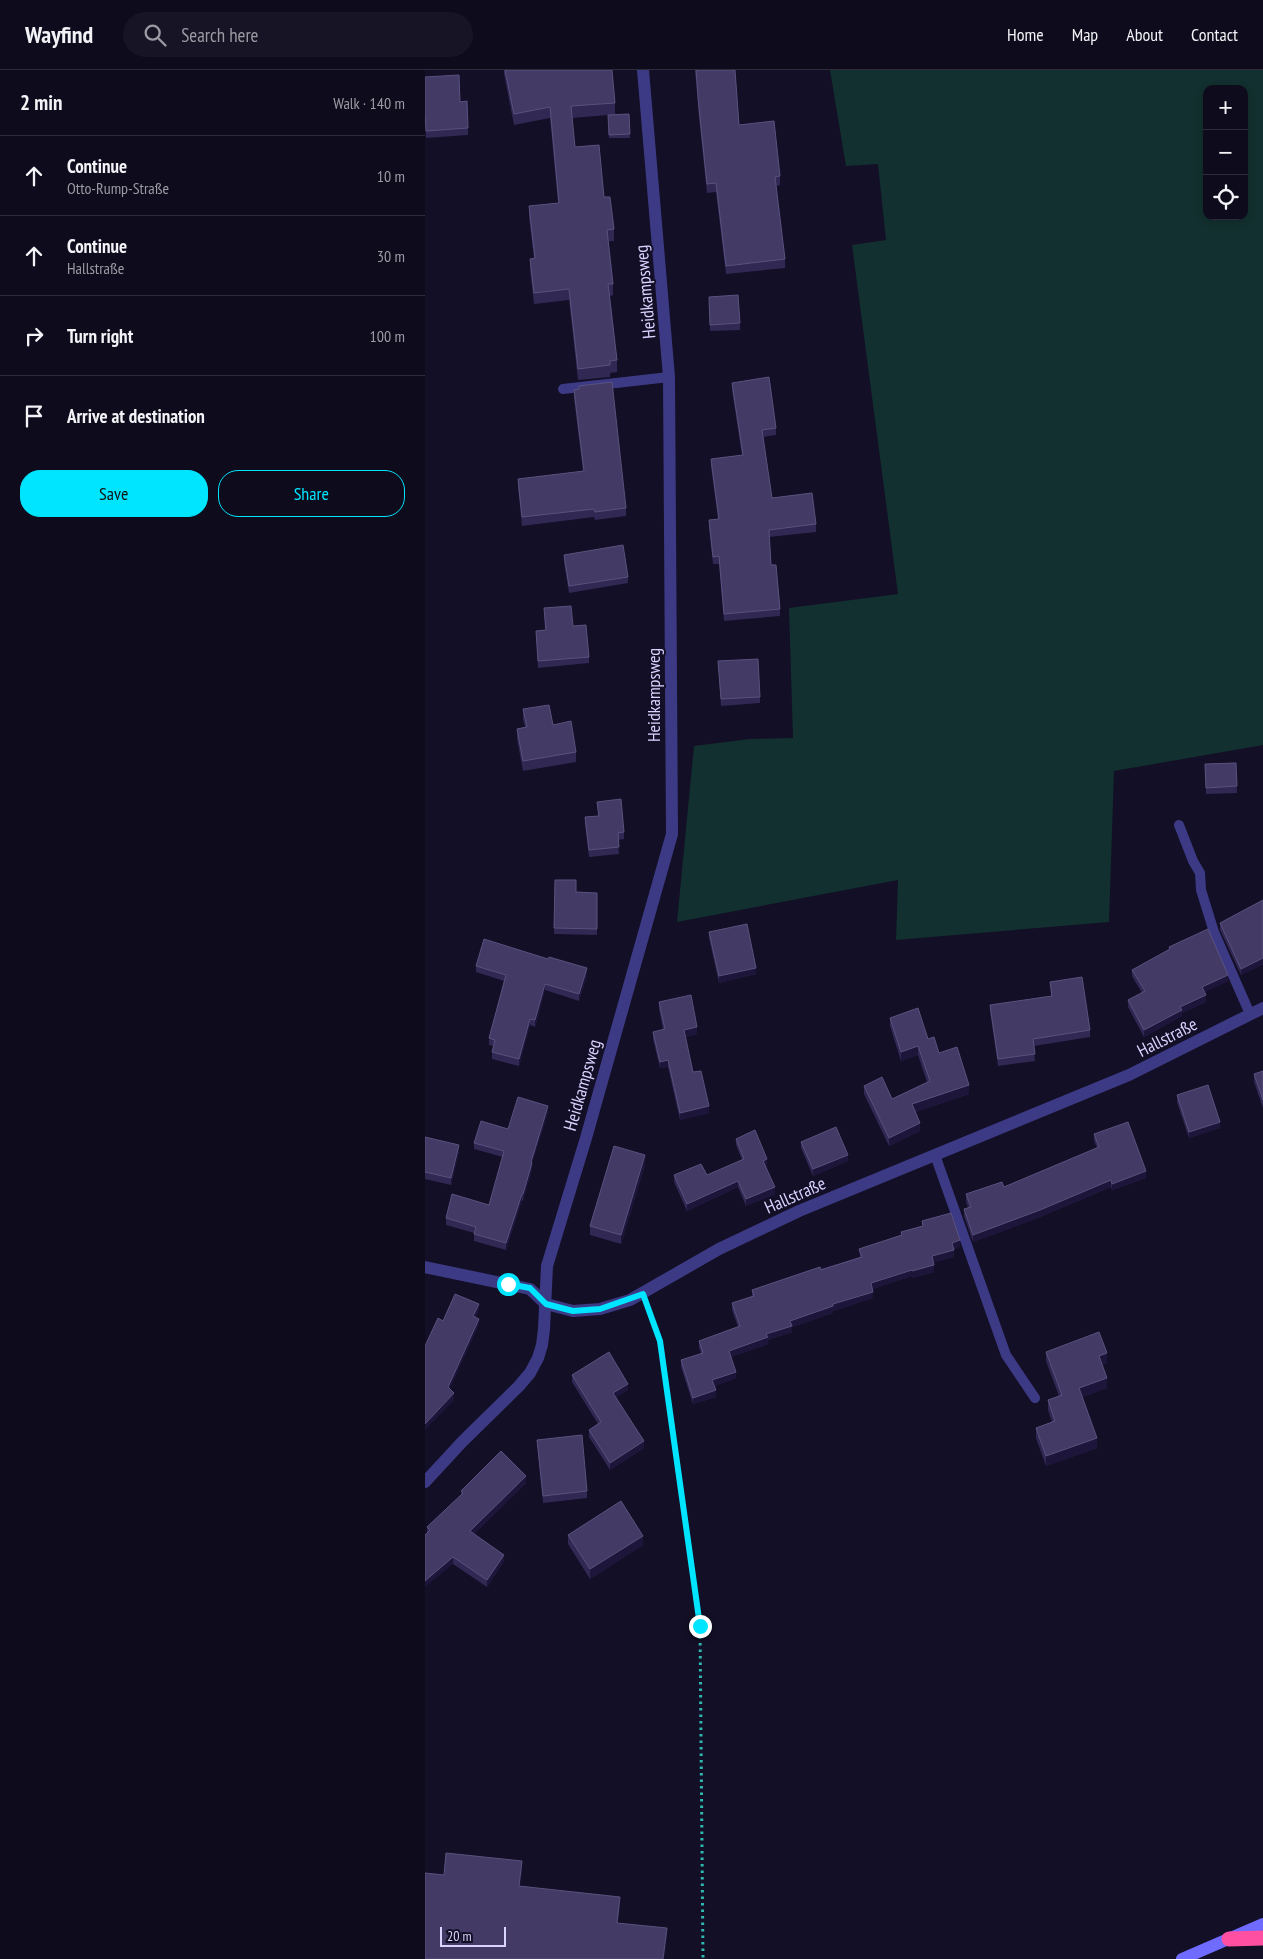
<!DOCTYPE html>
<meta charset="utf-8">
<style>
body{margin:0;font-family:"PT Sans Narrow",sans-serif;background:#171425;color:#f1f3f6}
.controls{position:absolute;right:15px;top:15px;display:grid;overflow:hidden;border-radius:10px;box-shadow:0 2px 8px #0003}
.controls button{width:45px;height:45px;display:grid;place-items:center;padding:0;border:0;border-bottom:1px solid #2e2b3b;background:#0e0b1c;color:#f1f3f6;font:25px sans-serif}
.scale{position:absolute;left:15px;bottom:12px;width:66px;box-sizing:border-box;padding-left:5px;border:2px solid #d9d4ff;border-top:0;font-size:14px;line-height:18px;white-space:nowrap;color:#d9d4ff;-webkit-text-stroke:4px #130f26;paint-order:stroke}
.stop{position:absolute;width:15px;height:15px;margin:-11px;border:4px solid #00e5ff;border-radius:50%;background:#fff}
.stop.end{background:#00e5ff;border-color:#fff;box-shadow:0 1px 5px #0008}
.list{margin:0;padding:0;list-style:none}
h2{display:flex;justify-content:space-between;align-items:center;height:65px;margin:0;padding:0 20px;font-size:21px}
h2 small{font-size:16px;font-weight:400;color:#9b9ba3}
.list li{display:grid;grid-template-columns:32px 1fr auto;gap:15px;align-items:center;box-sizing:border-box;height:80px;padding:0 20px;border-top:1px solid #2e2b3b}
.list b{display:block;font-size:19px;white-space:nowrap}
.list p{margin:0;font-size:16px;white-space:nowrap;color:#9b9ba3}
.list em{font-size:16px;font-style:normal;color:#9b9ba3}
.actions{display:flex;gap:10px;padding:15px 20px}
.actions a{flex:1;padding:11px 0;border:1px solid #00e5ff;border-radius:20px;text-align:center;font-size:18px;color:#00e5ff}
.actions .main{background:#00e5ff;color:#111}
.icon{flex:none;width:28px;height:28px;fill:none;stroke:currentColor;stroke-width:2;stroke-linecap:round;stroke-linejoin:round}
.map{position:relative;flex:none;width:838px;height:1889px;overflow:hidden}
header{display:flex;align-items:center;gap:30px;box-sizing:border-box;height:70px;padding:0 25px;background:#0e0b1c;border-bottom:1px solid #2e2b3b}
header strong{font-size:24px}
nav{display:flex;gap:28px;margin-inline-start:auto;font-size:18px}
.search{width:350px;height:45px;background:#171425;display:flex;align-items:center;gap:12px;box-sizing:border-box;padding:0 18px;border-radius:28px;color:#9b9ba3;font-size:19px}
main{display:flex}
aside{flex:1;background:#0e0b1c}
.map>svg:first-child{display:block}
.green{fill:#12302f;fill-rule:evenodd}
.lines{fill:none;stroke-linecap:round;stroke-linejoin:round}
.path{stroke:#2fb8b0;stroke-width:3;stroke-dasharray:2.5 4;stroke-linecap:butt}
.service{stroke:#3d3a85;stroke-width:10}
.minor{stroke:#3d3a85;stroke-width:12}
.secondary{stroke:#6f6bff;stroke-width:12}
.motorway{stroke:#ff4fa3;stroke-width:15}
.wall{fill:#312854}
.shaded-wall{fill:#1d163a}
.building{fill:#433a66;stroke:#5a527e}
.route{stroke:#00e5ff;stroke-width:6}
.labels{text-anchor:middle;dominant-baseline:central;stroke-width:4;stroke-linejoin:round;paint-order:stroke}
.street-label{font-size:18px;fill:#d9d4ff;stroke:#130f26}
</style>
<header>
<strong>Wayfind</strong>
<div class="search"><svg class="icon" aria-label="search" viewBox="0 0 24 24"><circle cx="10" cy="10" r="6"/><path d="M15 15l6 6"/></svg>Search here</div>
<nav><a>Home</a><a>Map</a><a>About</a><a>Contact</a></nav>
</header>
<main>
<aside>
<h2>2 min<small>Walk · 140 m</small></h2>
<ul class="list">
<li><svg class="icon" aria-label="ahead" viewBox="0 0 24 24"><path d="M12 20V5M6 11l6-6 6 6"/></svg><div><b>Continue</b><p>Otto-Rump-Straße</p></div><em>10 m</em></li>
<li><svg class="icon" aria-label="ahead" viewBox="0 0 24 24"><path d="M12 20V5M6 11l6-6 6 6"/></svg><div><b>Continue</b><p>Hallstraße</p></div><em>30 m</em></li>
<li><svg class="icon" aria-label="right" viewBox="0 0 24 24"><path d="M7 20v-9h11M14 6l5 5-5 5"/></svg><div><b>Turn right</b></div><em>100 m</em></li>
<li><svg class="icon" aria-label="arrive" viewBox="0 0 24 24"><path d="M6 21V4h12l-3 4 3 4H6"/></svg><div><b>Arrive at destination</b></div></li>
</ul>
<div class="actions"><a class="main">Save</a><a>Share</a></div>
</aside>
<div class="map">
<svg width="838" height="1889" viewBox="0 0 838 1889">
<rect width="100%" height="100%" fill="#130f26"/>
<path class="green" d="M 405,0 L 838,0 L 838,675 L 689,701 L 684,852 L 471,870 L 473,810 L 252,852 L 269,676 L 325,669 L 368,668 L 364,538 L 473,524 L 427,175 L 461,170 L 453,94 L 421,96 ZM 782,19 L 819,19 L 819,146 L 782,146 Z"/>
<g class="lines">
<path class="path" d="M 223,1240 L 235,1271 L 275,1557 L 278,1889"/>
<path class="service" d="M 138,319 L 244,307
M 754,755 L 768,791 L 775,803 L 776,820 L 789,862 L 825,944
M 510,1085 L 581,1285 L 610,1328"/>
<path class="minor" d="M 0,1197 L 105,1219 L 121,1234 L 148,1241 L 175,1239 L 205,1230 L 294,1179 L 374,1141 L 704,1005 L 838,938
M 0,1412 L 37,1372 L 94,1316 L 105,1303 L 113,1288 L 117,1275 L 119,1259 L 122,1196 L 161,1068 L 247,764 L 244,307 L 218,0"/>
<path class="secondary" d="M 757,1889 L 838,1854"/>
<path class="motorway" d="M 804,1869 L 838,1868"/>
</g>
<path class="wall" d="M 79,0 L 187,0 L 190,33 L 190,44 L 204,44 L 205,68 L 184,68 L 183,45 L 147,48 L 150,77 L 179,127 L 189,159 L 189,171 L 183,171 L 188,214 L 188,225 L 185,226 L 192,290 L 192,302 L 185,303 L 185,307 L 153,310 L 144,230 L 109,234 L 105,200 L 105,189 L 109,188 L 104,148 L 104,136 L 133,133 L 125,48 L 89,55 L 79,4 Z
M 270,0 L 310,0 L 314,55 L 355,106 L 355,115 L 351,116 L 360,189 L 360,198 L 301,204 L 291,122 L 282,123 L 274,47 Z
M 0,7 L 35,32 L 43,58 L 43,65 L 1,68 L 0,48 Z
M 284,233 L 315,253 L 315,260 L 285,261 Z
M 307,313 L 351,358 L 351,365 L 338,367 L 347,428 L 391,454 L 391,462 L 344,467 L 346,495 L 355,539 L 355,546 L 299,551 L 294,494 L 288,494 L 284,457 L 284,450 L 293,449 L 286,397 L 286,389 L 317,385 L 307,320 Z
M 149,320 L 201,438 L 201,446 L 170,450 L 169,447 L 97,456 L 93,417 L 93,409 L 158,401 L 149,328 Z
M 139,485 L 203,507 L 203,513 L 144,523 L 139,492 Z
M 119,538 L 164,587 L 164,593 L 113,598 L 111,561 L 120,560 Z
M 293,591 L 335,627 L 335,633 L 296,636 Z
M 98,639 L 128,655 L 151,682 L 151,692 L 98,701 L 92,669 L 92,659 L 100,657 L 98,649 Z
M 811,693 L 812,723 L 781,724 L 780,694 Z
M 172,732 L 199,762 L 199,769 L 193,770 L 194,784 L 164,787 L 160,754 L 160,747 L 173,746 Z
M 130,810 L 151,822 L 172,823 L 172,865 L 129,864 Z
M 838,830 L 816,905 L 795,860 L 795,853 Z
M 284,862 L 331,904 L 294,913 L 284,868 Z
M 744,877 L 803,911 L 779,922 L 781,932 L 757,943 L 757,946 L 719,967 L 703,937 L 703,930 L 717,923 L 707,906 L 707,900 L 744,880 Z
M 51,896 L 162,905 L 154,931 L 120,920 L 110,957 L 105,955 L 94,996 L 67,989 L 67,982 L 69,976 L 64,975 L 64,968 L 79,911 L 51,902 Z
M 625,912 L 665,960 L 665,967 L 609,976 L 610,991 L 573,996 L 565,941 L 565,935 L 626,926 Z
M 234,932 L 272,964 L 260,967 L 268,1002 L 284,1043 L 255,1050 L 243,997 L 235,998 L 228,969 L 228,962 L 238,960 L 234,939 Z
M 465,948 L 503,969 L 544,1024 L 490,1042 L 495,1061 L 464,1076 L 439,1024 L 439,1016 L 467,1029 L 502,1012 L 493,985 L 476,991 L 465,956 Z
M 838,1001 L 838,1038 L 829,1012 L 829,1004 Z
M 752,1025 L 795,1058 L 764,1068 L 752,1032 Z
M 123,1042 L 107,1093 L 107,1099 L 98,1131 L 97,1130 L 81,1180 L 49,1171 L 49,1163 L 21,1155 L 21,1148 L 64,1135 L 78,1087 L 49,1079 L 49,1073 Z
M 669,1064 L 721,1108 L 687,1120 L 686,1117 L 615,1147 L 548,1172 L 539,1146 L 539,1139 L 543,1138 L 541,1131 L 541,1124 L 579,1117 L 672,1078 L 669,1071 Z
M 0,1067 L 34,1082 L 26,1115 L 0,1109 Z
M 311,1069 L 342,1096 L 341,1097 L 350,1124 L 321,1136 L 313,1117 L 262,1141 L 249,1112 L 249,1105 L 282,1105 L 317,1090 L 311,1075 Z
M 376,1072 L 423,1091 L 388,1106 L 376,1078 Z
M 220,1095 L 196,1174 L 165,1165 L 165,1156 Z
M 497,1151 L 535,1176 L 529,1179 L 529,1187 L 509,1192 L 509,1202 L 487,1208 L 487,1206 L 448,1219 L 448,1228 L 408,1241 L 408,1243 L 367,1257 L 367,1262 L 343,1270 L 343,1274 L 306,1287 L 311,1308 L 289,1316 L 291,1327 L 268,1334 L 256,1297 L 256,1290 L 276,1284 L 274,1277 L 274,1271 L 313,1257 L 307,1240 L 307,1233 L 327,1226 L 327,1220 L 435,1187 L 434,1179 L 476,1165 L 476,1162 L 497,1156 Z
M 621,1282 L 682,1293 L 677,1295 L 682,1318 L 657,1327 L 672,1378 L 621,1396 L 611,1368 L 611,1358 L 627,1352 L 623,1340 L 623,1330 L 634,1326 L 621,1291 Z
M 147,1305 L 203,1320 L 191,1327 L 219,1378 L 185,1400 L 164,1367 L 164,1360 L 173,1354 L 147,1312 Z
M 112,1370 L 162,1421 L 162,1428 L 118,1433 Z
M 101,1413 L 49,1464 L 79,1491 L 62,1517 L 28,1494 L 2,1463 L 2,1457 L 36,1426 L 36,1421 Z
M 143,1465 L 218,1475 L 165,1509 L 143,1474 Z"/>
<path class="shaded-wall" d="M 838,888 L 838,895 L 816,905 L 816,899 Z
M 162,898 L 162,905 L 154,931 L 154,924 Z
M 331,898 L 331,904 L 294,913 L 294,906 Z
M 803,905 L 803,911 L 777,924 L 777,917 Z
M 120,914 L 120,920 L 110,957 L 110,950 Z
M 781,925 L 781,932 L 757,943 L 757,946 L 719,967 L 719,960 L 755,937 Z
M 105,949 L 105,955 L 94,996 L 94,989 Z
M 272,957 L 272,964 L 259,967 L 259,960 Z
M 493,976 L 493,985 L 476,991 L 476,982 Z
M 243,990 L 243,997 L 235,998 L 235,992 Z
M 544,1015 L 544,1024 L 487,1043 L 487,1034 Z
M 123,1036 L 123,1042 L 107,1093 L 107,1099 L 98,1131 L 98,1124 L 106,1092 Z
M 284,1036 L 284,1043 L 255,1050 L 255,1043 Z
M 795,1052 L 795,1058 L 764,1068 L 764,1062 Z
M 495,1053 L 495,1061 L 464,1076 L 464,1068 Z
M 34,1075 L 34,1082 L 26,1115 L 26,1108 Z
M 220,1085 L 220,1095 L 196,1174 L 196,1165 Z
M 423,1085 L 423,1091 L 388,1106 L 388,1099 Z
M 342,1089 L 342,1096 L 338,1098 L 338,1091 Z
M 721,1101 L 721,1108 L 687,1120 L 687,1114 Z
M 686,1110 L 686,1117 L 615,1147 L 548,1172 L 548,1165 Z
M 313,1111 L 313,1117 L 262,1141 L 262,1134 Z
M 350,1117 L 350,1124 L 321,1136 L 321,1129 Z
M 97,1124 L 97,1130 L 81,1180 L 81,1173 Z
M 535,1170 L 535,1176 L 527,1179 L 527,1173 Z
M 529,1180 L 529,1187 L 507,1193 L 507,1186 Z
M 509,1195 L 509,1202 L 487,1208 L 487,1201 Z
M 487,1200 L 487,1206 L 446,1220 L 446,1213 Z
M 448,1222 L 448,1228 L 408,1241 L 408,1243 L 367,1257 L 367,1262 L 343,1270 L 343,1274 L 304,1288 L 304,1281 L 341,1264 L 365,1251 L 408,1234 Z
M 54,1234 L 54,1241 L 48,1253 L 48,1246 Z
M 54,1249 L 54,1255 L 23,1323 L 23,1317 Z
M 682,1283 L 682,1293 L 674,1296 L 674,1286 Z
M 311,1302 L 311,1308 L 287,1317 L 287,1310 Z
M 682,1308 L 682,1318 L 654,1328 L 654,1318 Z
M 203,1314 L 203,1320 L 188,1329 L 188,1323 Z
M 291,1320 L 291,1327 L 268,1334 L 268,1328 Z
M 29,1323 L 29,1330 L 0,1360 L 0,1354 Z
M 672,1368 L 672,1378 L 621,1396 L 621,1386 Z
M 219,1371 L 219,1378 L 185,1400 L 185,1393 Z
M 101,1406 L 101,1413 L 45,1468 L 45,1461 Z
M 218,1466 L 218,1475 L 165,1509 L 165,1499 Z
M 79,1485 L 79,1491 L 62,1517 L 62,1510 Z
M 28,1487 L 28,1494 L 0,1517 L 0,1511 Z
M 97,1791 L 97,1801 L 94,1826 L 94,1816 Z
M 195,1827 L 195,1836 L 192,1863 L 192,1853 Z
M 242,1858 L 242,1868 L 239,1889 L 238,1889 Z"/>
<path class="building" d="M 80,0 L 187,0 L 190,33 L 146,36 L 150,77 L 174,75 L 179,127 L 185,127 L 189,159 L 182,160 L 188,214 L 183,214 L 192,290 L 185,291 L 185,295 L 153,299 L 144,219 L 109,223 L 105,189 L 110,188 L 104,136 L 134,133 L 125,37 L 89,44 Z
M 271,0 L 310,0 L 314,55 L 349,51 L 355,106 L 350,107 L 360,189 L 301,196 L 291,113 L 282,114 L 274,38 Z
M 34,5 L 35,32 L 42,31 L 43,58 L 1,61 L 0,41 L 0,7 Z
M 204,44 L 205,64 L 184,65 L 183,45 Z
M 313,225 L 315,253 L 285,255 L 284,227 Z
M 344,307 L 351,358 L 337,360 L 347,428 L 387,423 L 391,454 L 344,460 L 346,495 L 351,495 L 355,539 L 299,544 L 294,486 L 288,487 L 284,450 L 294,449 L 286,389 L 318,385 L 307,313 Z
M 187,312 L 201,438 L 170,442 L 169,439 L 97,447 L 93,409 L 159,401 L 149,320 L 154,319 L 154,316 Z
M 198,475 L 203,507 L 144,516 L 139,485 Z
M 146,536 L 148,556 L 161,555 L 164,587 L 113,591 L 111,561 L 121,560 L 119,538 Z
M 333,589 L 335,627 L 296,629 L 293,591 Z
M 124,635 L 128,655 L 146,651 L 151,682 L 98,691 L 92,659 L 102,657 L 98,639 Z
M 811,693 L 812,716 L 781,718 L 780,694 Z
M 196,729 L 199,762 L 193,763 L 194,777 L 164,780 L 160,747 L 174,746 L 172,732 Z
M 130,810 L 151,810 L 151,822 L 172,823 L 172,859 L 129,858 Z
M 838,830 L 838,888 L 816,899 L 795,853 Z
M 322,854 L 331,898 L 294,906 L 284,862 Z
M 783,859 L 803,905 L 777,917 L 781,925 L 755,937 L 757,940 L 719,960 L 703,930 L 720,921 L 707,900 L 745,879 L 744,877 Z
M 59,869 L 123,889 L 124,887 L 162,898 L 154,924 L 120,914 L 110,950 L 105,949 L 94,989 L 67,982 L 70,970 L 64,968 L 81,905 L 51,896 Z
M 657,907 L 665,960 L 608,969 L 610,984 L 573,989 L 565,935 L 627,926 L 625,912 Z
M 266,925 L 272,957 L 259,960 L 268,1002 L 276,1001 L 284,1036 L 255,1043 L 243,990 L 235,992 L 228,962 L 240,959 L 234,932 Z
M 493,938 L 503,969 L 509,967 L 514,983 L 532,977 L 544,1015 L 487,1034 L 495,1053 L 464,1068 L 439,1016 L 457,1007 L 467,1029 L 505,1011 L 493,976 L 476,982 L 465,948 Z
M 838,1001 L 838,1030 L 829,1004 Z
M 783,1015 L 795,1052 L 764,1062 L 752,1025 Z
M 93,1027 L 123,1036 L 106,1092 L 107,1093 L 98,1124 L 97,1124 L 81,1173 L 49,1164 L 51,1157 L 21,1148 L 27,1124 L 64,1135 L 79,1081 L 49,1073 L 56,1051 L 83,1059 Z
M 703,1052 L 721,1101 L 687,1114 L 686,1110 L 615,1140 L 548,1165 L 539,1139 L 546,1137 L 541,1124 L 577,1112 L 579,1117 L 674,1077 L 669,1064 Z
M 411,1057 L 423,1085 L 388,1099 L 376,1072 Z
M 330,1060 L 342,1089 L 338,1091 L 350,1117 L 321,1129 L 313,1111 L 262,1134 L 249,1105 L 276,1094 L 282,1105 L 319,1089 L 311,1069 Z
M 0,1067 L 34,1075 L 26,1108 L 0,1102 Z
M 189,1076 L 220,1085 L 196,1165 L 165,1156 Z
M 526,1143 L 535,1170 L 527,1173 L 529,1180 L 507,1186 L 509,1195 L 487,1201 L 487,1200 L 446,1213 L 448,1222 L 408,1234 L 408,1236 L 365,1251 L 367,1256 L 341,1264 L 343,1267 L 304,1281 L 311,1302 L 287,1310 L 291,1320 L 268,1328 L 256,1290 L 278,1283 L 274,1271 L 315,1256 L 307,1233 L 329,1226 L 327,1220 L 395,1197 L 396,1200 L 437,1187 L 434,1179 L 477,1165 L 476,1162 L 498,1156 L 497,1151 Z
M 30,1224 L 54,1234 L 48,1246 L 54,1249 L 23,1317 L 29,1323 L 0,1354 L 0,1276 L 13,1248 L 18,1251 Z
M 674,1262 L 682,1283 L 674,1286 L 682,1308 L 654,1318 L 672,1368 L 621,1386 L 611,1358 L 630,1351 L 623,1330 L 637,1325 L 621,1282 Z
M 184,1282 L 203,1314 L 188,1323 L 219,1371 L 185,1393 L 164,1360 L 176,1352 L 147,1305 Z
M 157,1365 L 162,1421 L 118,1426 L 112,1370 Z
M 76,1381 L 101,1406 L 45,1461 L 79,1485 L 62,1510 L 28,1487 L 0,1511 L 0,1465 L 5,1460 L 2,1457 L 38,1423 L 36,1421 Z
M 196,1431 L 218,1466 L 165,1499 L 143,1465 Z
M 21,1783 L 97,1791 L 94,1816 L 195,1827 L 192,1853 L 242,1858 L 238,1889 L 0,1889 L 0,1803 L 19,1805 Z"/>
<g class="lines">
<path class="route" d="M 83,1214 L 105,1218 L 121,1234 L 148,1241 L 175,1239 L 218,1224 L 235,1271 L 275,1556"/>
</g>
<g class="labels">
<g class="street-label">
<text transform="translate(220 222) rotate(-95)">Heidkampsweg</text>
<text transform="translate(228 625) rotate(-90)">Heidkampsweg</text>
<text transform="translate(742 967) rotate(-27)">Hallstraße</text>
<text transform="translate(157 1015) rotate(-74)">Heidkampsweg</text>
<text transform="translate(370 1125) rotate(-24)">Hallstraße</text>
</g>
</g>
</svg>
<div class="controls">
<button>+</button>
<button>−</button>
<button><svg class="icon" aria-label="locate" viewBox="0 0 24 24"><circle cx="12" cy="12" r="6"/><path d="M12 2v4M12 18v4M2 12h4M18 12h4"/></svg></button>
</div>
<div class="scale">20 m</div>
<div class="stop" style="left:83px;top:1214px"></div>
<div class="stop end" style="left:275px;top:1556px"></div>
</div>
</main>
